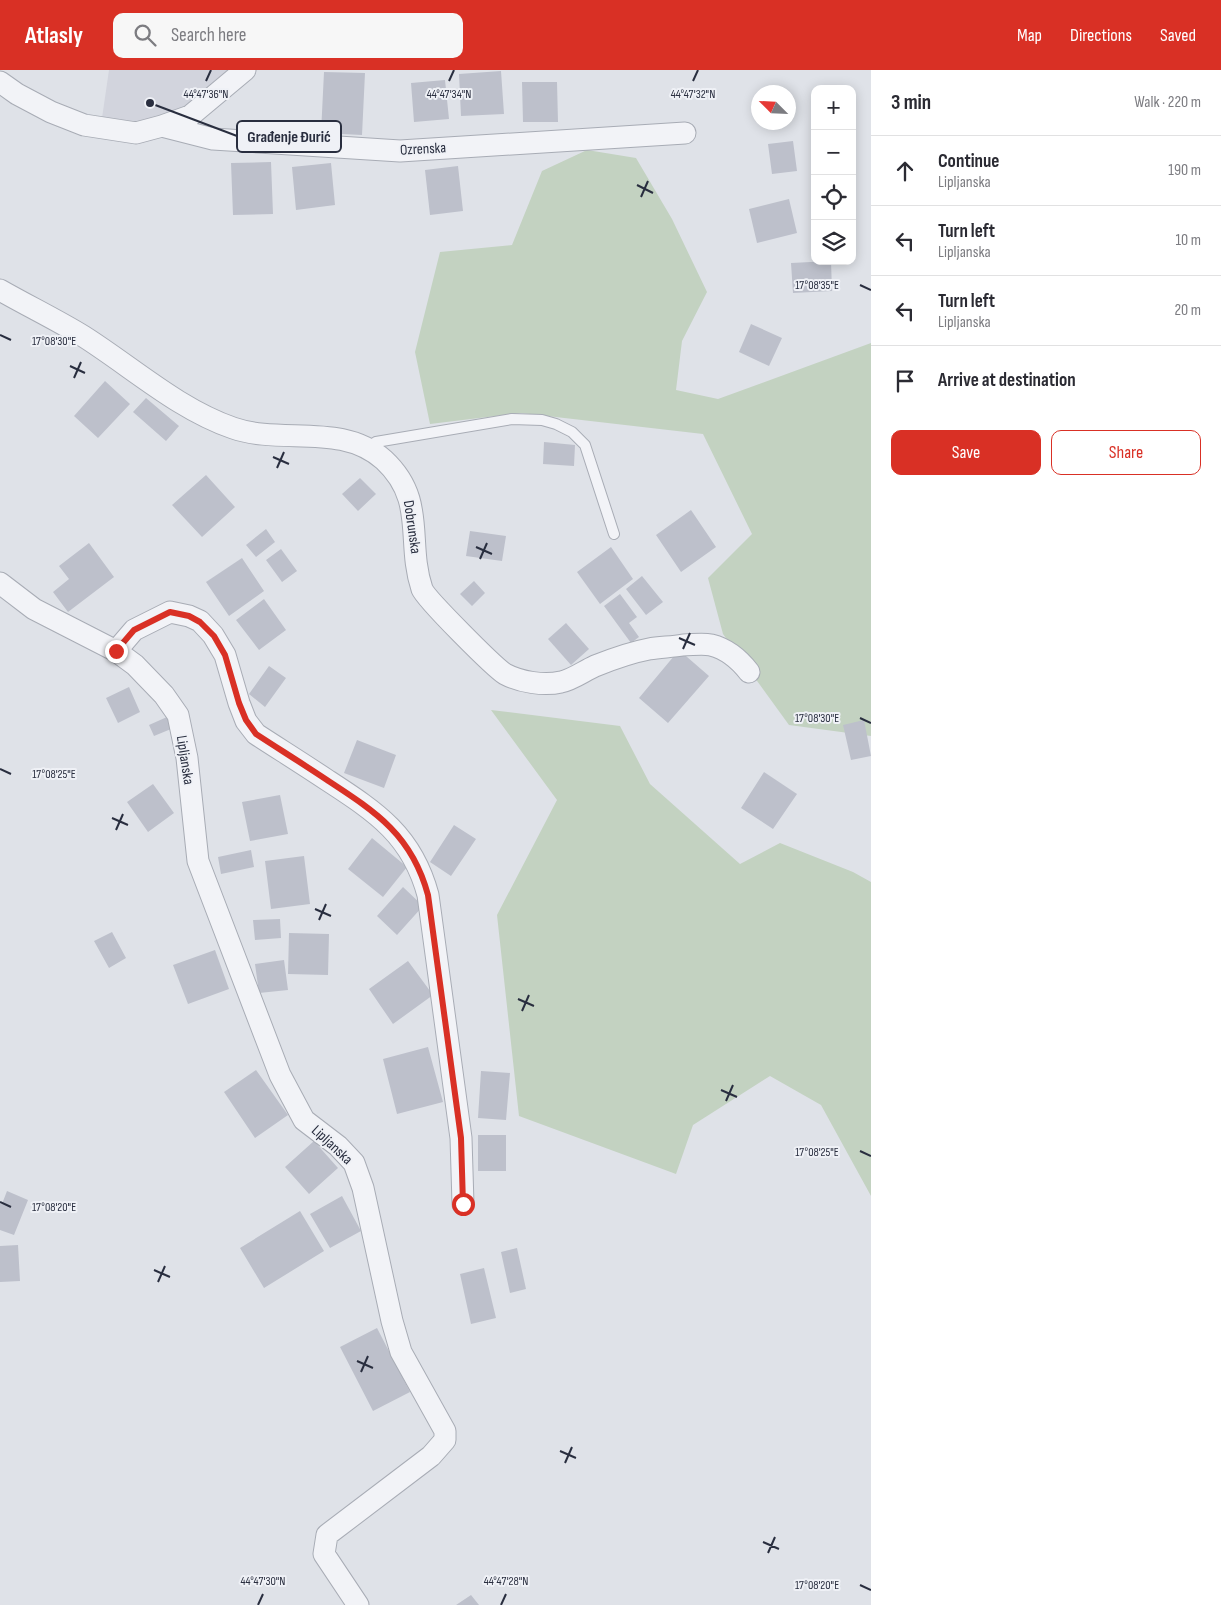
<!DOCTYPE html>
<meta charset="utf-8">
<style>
body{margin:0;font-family:"Sofia Sans Condensed",sans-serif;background:#f7f7f7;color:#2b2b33}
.controls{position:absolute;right:15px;top:15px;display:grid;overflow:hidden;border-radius:10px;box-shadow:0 2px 12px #0003}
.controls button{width:45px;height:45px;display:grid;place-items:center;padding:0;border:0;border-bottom:1px solid #e1e1e2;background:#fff;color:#2b2b33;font:25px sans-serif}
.compass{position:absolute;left:751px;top:15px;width:45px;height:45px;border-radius:50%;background:#fff;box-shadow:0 2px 12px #0003;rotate:294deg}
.stop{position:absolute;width:15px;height:15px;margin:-11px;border:4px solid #d93025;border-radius:50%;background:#fff}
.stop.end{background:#d93025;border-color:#fff;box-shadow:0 1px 5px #0008}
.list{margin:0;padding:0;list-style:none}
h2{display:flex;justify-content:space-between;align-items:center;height:65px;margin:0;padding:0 20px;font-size:21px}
h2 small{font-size:16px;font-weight:400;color:#7c7c81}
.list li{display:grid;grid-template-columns:32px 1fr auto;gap:15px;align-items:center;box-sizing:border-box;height:70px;padding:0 20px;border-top:1px solid #e1e1e2}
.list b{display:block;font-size:19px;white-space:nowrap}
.list p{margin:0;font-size:16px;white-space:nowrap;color:#7c7c81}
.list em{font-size:16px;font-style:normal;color:#7c7c81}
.actions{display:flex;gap:10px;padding:15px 20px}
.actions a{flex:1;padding:11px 0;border:1px solid #d93025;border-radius:10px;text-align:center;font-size:18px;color:#d93025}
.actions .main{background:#d93025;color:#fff}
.icon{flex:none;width:28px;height:28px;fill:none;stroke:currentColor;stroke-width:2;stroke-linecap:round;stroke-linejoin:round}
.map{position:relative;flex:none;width:871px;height:1535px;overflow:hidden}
header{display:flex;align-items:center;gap:30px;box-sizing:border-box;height:70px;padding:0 25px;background:#d93025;color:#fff}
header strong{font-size:24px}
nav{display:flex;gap:28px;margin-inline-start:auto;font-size:18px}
.search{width:350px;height:45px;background:#f7f7f7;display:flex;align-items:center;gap:12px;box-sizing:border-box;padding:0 18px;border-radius:10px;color:#7c7c81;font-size:19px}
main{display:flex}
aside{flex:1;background:#fff}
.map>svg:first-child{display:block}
.built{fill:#d2d4dd}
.green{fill:#c3d2c1}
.building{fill:#bdc0cb}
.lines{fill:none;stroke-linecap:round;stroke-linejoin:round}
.service-casing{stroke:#a8acb5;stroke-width:12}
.minor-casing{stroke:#a8acb5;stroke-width:23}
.service{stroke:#f2f3f7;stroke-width:10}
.minor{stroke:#f2f3f7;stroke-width:21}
.route{stroke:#d93025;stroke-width:6}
.ticks{fill:none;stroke:#292e3f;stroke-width:2}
.labels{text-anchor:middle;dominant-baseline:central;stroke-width:4;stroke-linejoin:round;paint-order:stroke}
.street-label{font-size:15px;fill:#292e3f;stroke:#eff1f6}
.ticks-label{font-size:12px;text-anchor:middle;fill:#292e3f;stroke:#eff1f6;stroke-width:4;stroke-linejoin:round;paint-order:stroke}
.leader{fill:none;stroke:#292e3f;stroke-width:2}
.callout-dot{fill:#292e3f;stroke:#eff1f6;stroke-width:2}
.callout{fill:#eff1f6;stroke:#292e3f;stroke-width:2}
.callout-label{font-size:16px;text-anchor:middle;font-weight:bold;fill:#292e3f}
</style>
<header>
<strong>Atlasly</strong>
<div class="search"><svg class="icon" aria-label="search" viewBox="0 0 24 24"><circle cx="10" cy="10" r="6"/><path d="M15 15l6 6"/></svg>Search here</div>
<nav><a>Map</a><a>Directions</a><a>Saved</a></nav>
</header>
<main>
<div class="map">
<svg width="871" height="1535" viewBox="0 0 871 1535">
<rect width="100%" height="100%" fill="#dfe2e8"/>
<path class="built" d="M 109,0 L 236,0 L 186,40 L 142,54 L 102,48 Z"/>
<path class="green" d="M 587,80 L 636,88 L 672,149 L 707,222 L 682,271 L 676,320 L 718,329 L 871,273 L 871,666 L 789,655 L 723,564 L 708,508 L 752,464 L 703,364 L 521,343 L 430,354 L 415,282 L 440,182 L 512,175 L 542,101 Z
M 491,640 L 620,656 L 650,714 L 740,794 L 780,773 L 853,802 L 871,812 L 871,1126 L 821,1035 L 770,1006 L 693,1055 L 676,1104 L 519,1046 L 497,845 L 557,730 Z"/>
<path class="building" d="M 501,1 L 504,44 L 461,46 L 459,4 Z
M 324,2 L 365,3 L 362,65 L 321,63 Z
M 445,10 L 449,49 L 414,52 L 411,13 Z
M 522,12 L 557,12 L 558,52 L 523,52 Z
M 793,71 L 797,101 L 772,104 L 768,74 Z
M 271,92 L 273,144 L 233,145 L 231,93 Z
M 331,93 L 335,135 L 296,140 L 292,97 Z
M 458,96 L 463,141 L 430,145 L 425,100 Z
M 789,129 L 797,163 L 757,173 L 749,139 Z
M 831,191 L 832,221 L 793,223 L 791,193 Z
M 751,254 L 782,268 L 769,296 L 739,282 Z
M 105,311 L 130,334 L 98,368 L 74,346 Z
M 146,328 L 179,356 L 166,371 L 133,342 Z
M 544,372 L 575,375 L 574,396 L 543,394 Z
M 206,405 L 235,437 L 202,467 L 172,435 Z
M 360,408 L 376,424 L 358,441 L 342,424 Z
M 691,440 L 716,477 L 681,502 L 656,465 Z
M 266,459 L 275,472 L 256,487 L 246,475 Z
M 470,461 L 506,466 L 502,491 L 466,486 Z
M 89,473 L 114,507 L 68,542 L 53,522 L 69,509 L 59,496 Z
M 611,477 L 633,509 L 600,534 L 577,502 Z
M 281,479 L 297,501 L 282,512 L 266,490 Z
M 242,488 L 264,521 L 229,546 L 206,512 Z
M 642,506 L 663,532 L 646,545 L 626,519 Z
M 474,511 L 485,523 L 472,536 L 460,524 Z
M 620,524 L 637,547 L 629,553 L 639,567 L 631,573 L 604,536 Z
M 264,529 L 286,560 L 259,580 L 236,550 Z
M 566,553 L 589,579 L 571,595 L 548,569 Z
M 679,580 L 709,606 L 668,653 L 639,628 Z
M 269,596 L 286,608 L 265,637 L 249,624 Z
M 129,617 L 140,642 L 118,653 L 106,628 Z
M 167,647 L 171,659 L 154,666 L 149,655 Z
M 864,650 L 871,686 L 851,690 L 843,655 Z
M 357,670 L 396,685 L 384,718 L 344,703 Z
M 764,702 L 797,724 L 773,759 L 741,738 Z
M 153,714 L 174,743 L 148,762 L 127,732 Z
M 280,725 L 288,764 L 250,771 L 242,732 Z
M 454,755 L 476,769 L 451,806 L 430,792 Z
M 372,768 L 407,797 L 383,827 L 348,799 Z
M 251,780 L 254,797 L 221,804 L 218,787 Z
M 304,786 L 310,834 L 271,839 L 265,791 Z
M 403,817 L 423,836 L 397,865 L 377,846 Z
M 280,849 L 281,868 L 255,870 L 253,850 Z
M 112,862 L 126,888 L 109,898 L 94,871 Z
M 289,863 L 329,864 L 328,905 L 288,904 Z
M 215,880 L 229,919 L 188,934 L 173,895 Z
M 284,890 L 288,920 L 259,923 L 255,894 Z
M 408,891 L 433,925 L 393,954 L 369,919 Z
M 428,977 L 443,1032 L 397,1044 L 383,989 Z
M 256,1000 L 288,1045 L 255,1068 L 224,1022 Z
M 481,1001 L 510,1003 L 506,1050 L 478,1048 Z
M 478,1065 L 506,1065 L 506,1101 L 478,1101 Z
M 314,1071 L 338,1098 L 309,1124 L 285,1097 Z
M 7,1121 L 28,1130 L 14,1165 L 0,1160 L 0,1133 L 2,1134 Z
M 342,1126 L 361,1161 L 330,1178 L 310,1144 Z
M 300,1141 L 324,1181 L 264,1218 L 240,1178 Z
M 18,1175 L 20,1211 L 0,1212 L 0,1176 Z
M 517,1178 L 526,1219 L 510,1223 L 501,1182 Z
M 484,1198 L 496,1248 L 471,1254 L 460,1204 Z
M 377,1258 L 410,1322 L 373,1341 L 340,1277 Z
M 471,1525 L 479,1535 L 456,1535 Z"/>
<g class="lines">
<g class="service-casing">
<path id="service" d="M 367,378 L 376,372 L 512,349 L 542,350 L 556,354 L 572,362 L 585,375 L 614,464"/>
</g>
<g class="minor-casing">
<path id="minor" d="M 0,12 L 17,24 L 51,42 L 84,55 L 136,63 L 162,56 L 190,46 L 245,0
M 162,56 L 213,69 L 400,81 L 685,63
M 0,220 C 28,236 57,250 83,266 C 132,297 178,339 233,358 C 282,375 342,352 384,390 C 427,430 406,471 422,519 C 426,529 494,597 505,604 C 520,612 544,616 561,612 C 572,610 584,601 595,596 C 610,590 633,582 649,579 C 660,577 672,577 683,575 C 692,575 702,573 711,575 C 727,579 739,589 749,602
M 0,513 L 34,539 L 116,581 L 135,595 L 164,625 L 178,645 L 187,688 L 198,791 L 280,1005 L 304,1050 L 338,1076 L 354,1093 L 363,1118 L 392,1251 L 401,1282 L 445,1361 L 445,1370 L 431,1386 L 327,1465 L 324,1484 L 358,1535
M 116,581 L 134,560 L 170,542 L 189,546 L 200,551 L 213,565 L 225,585 L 239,633 L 246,651 L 256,664 C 279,679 303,694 327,710 C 376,742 412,765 428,825 L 461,1068 L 463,1134"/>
</g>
<use href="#service" class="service"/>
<use href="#minor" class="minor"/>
</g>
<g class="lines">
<path class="route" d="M 116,581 L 134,560 L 170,542 L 189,546 L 200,552 L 214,566 L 225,585 L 239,633 L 246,650 L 256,664 C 279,679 303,694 327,710 C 376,742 412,765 428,825 L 461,1068 L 463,1134"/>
</g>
<path class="ticks" d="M 206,11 L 211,0M 449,11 L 454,0M 693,11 L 698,0M 637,115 L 653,123M 641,127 L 648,111M 860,215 L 871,220M 0,265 L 11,270M 70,296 L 85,303M 74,308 L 81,292M 273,387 L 289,394M 277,398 L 284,382M 476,477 L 492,484M 480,489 L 487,473M 679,568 L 695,575M 683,579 L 690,563M 860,648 L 871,653M 0,699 L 11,704M 112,748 L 128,755M 116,760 L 123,744M 315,839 L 331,846M 319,850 L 326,834M 518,929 L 534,936M 522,941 L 529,925M 721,1020 L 737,1027M 726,1031 L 733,1015M 860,1081 L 871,1086M 0,1132 L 11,1137M 154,1200 L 170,1207M 158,1212 L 165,1196M 357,1291 L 373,1298M 361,1302 L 368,1286M 560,1381 L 576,1388M 565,1393 L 572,1377M 763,1472 L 779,1479M 768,1483 L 775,1467M 860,1515 L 871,1520M 258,1535 L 263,1524M 501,1535 L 506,1524"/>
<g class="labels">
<g class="street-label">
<text transform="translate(423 79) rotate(-3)">Ozrenska</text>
<text transform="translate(412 457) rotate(82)">Dobrunska</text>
<text transform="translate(185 690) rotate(81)">Lipljanska</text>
<text transform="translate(332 1075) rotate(43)">Lipljanska</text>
</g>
</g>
<g class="ticks-label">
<text x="206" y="28">44°47'36"N</text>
<text x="449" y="28">44°47'34"N</text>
<text x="693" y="28">44°47'32"N</text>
<text x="817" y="219">17°08'35"E</text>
<text x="54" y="275">17°08'30"E</text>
<text x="817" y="652">17°08'30"E</text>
<text x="54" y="708">17°08'25"E</text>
<text x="817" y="1086">17°08'25"E</text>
<text x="54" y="1141">17°08'20"E</text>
<text x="263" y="1515">44°47'30"N</text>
<text x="506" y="1515">44°47'28"N</text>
<text x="817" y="1519">17°08'20"E</text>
</g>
<path class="leader" d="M150 33L237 66"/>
<circle class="callout-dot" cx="150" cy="33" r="5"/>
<rect class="callout" x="237" y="51" width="104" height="31" rx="5"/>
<g class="callout-label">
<text x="289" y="72">Građenje Đurić</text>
</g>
</svg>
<div class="controls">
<button>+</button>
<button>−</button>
<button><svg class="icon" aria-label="locate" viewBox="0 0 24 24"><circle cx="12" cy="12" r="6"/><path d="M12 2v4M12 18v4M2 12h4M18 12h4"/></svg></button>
<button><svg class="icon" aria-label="layers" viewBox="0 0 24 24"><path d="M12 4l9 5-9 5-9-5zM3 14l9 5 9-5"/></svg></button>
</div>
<svg class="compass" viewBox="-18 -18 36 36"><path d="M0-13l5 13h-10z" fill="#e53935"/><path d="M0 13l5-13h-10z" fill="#7c7c81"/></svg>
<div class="stop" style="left:463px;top:1134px"></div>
<div class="stop end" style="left:116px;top:581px"></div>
</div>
<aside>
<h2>3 min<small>Walk · 220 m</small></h2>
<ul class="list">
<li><svg class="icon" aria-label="ahead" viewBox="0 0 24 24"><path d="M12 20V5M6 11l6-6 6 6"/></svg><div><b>Continue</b><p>Lipljanska</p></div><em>190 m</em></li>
<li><svg class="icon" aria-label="left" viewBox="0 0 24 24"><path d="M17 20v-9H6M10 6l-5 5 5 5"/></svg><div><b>Turn left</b><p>Lipljanska</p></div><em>10 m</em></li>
<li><svg class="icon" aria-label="left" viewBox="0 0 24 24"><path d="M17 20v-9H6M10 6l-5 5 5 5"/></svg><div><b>Turn left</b><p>Lipljanska</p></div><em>20 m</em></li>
<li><svg class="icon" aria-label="arrive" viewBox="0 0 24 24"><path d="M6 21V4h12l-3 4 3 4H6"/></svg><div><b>Arrive at destination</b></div></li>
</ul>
<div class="actions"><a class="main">Save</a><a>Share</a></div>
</aside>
</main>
